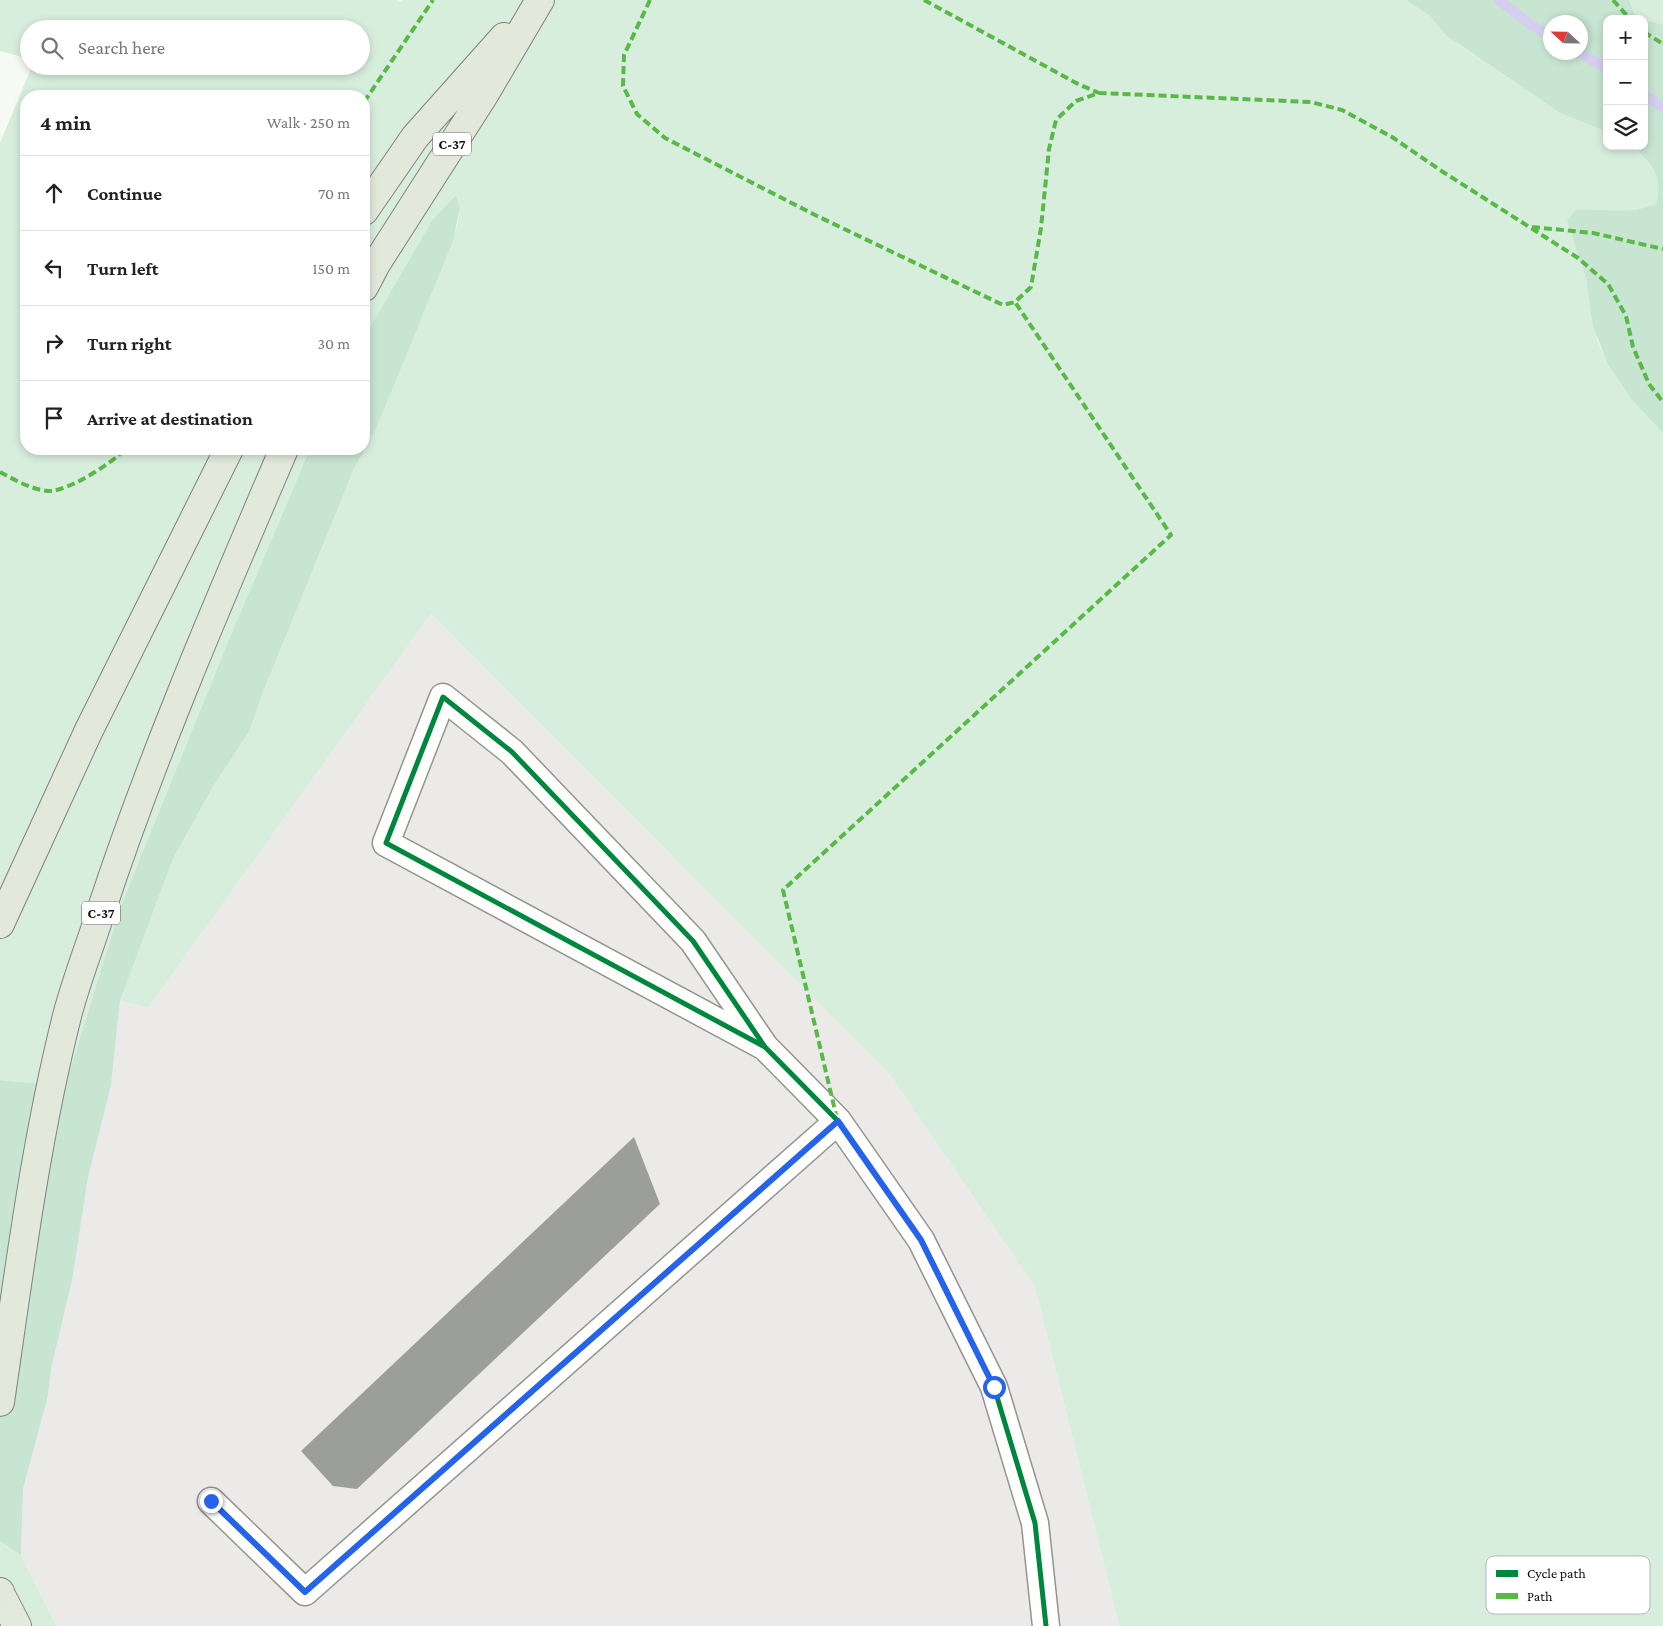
<!DOCTYPE html>
<meta charset="utf-8">
<style>
body{margin:0;font-family:"Crimson Pro",serif;background:#f6f6f6;color:#222}
.controls{position:absolute;right:15px;top:15px;display:grid;overflow:hidden;border-radius:10px;box-shadow:0 2px 8px #0003}
.controls button{width:45px;height:45px;display:grid;place-items:center;padding:0;border:0;border-bottom:1px solid #e0e0e0;background:#fff;color:#222;font:25px sans-serif}
.compass{position:absolute;left:1543px;top:15px;width:45px;height:45px;border-radius:50%;background:#fff;box-shadow:0 2px 8px #0003;rotate:292deg}
.stop{position:absolute;width:15px;height:15px;margin:-11px;border:4px solid #2563eb;border-radius:50%;background:#fff}
.stop.end{background:#2563eb;border-color:#fff;box-shadow:0 1px 5px #0008}
.list{margin:0;padding:0;list-style:none}
h2{display:flex;justify-content:space-between;align-items:center;height:65px;margin:0;padding:0 20px;font-size:21px}
h2 small{font-size:16px;font-weight:400;color:#767676}
.list li{display:grid;grid-template-columns:32px 1fr auto;gap:15px;align-items:center;box-sizing:border-box;height:75px;padding:0 20px;border-top:1px solid #e0e0e0}
.list b{display:block;font-size:19px;white-space:nowrap}
.list em{font-size:16px;font-style:normal;color:#767676}
.icon{flex:none;width:28px;height:28px;fill:none;stroke:currentColor;stroke-width:2;stroke-linecap:round;stroke-linejoin:round}
.map{position:relative;flex:none;width:1663px;height:1626px;overflow:hidden}
.search{position:absolute;background:#fff;box-shadow:0 2px 8px #0003;left:20px;top:20px;width:350px;height:55px;display:flex;align-items:center;gap:12px;box-sizing:border-box;padding:0 18px;border-radius:28px;color:#767676;font-size:19px}
.panel{position:absolute;background:#fff;box-shadow:0 2px 8px #0003;left:20px;top:90px;width:350px;height:365px;border-radius:20px}
.map>svg:first-child{display:block}
.industrial{fill:#eceae8}
.green{fill:#d8eedd}
.forest{fill:#c7e5d1;fill-rule:evenodd}
.lines{fill:none;stroke-linecap:round;stroke-linejoin:round}
.stream{stroke:#d5cef0;stroke-width:10}
.building{fill:#9c9e99}
.minor-casing{stroke:#939492;stroke-width:29}
.primary-casing{stroke:#80827f;stroke-width:30}
.trunk-casing{stroke:#80827f;stroke-width:30}
.minor{stroke:#fefefd;stroke-width:26}
.primary{stroke:#e2eadb;stroke-width:28}
.trunk{stroke:#e2e8da;stroke-width:28}
.quiet{stroke:#58b947;stroke-width:4;stroke-dasharray:8 4;stroke-linecap:butt}
.cycleway-casing{stroke:#fff;stroke-width:8}
.cycleway{stroke:#00873e;stroke-width:5}
.route{stroke:#2563eb;stroke-width:6}
.labels{text-anchor:middle;dominant-baseline:central;stroke-width:5;stroke-linejoin:round;paint-order:stroke}
.shield{fill:#fff;stroke:#565656;stroke-width:1}
.shield-label{font-size:14px;font-weight:bold;fill:#0e0e0e}
.key{fill:#fff;stroke:#b7b7b7;stroke-width:1}
.key-label{font-size:14px;fill:#0e0e0e}
</style>
<div class="map">
<svg width="1663" height="1626" viewBox="0 0 1663 1626">
<rect width="100%" height="100%" fill="#f7faf4"/>
<path class="industrial" d="M 431,614 L 890,1075 L 1035,1287 L 1119,1626 L 57,1626 L 21,1555 L 23,1489 L 48,1396 L 51,1369 L 72,1281 L 88,1178 L 111,1086 L 120,1001 L 148,1008 Z"/>
<path class="green" d="M 0,0 L 398,0 L 401,2 L 403,0 L 1406,0 L 1430,16 L 1457,43 L 1560,113 L 1607,132 L 1607,146 L 1633,146 C 1652,165 1663,175 1656,204 C 1633,213 1613,212 1589,210 L 1581,266 L 1586,279 L 1597,339 L 1608,365 L 1632,400 L 1663,433 L 1663,1626 L 1119,1626 L 1035,1287 L 890,1075 L 431,614 L 148,1008 L 120,1001 L 173,859 L 214,785 L 249,732 L 264,690 L 354,469 L 376,429 L 457,226 L 460,208 L 456,195 L 432,220 L 364,338 L 364,96 L 26,96 L 26,449 L 310,449 L 232,632 L 121,905 L 65,1086 L 0,1080 L 0,143 L 32,66 L 361,66 L 361,29 L 29,29 L 29,59 L 0,51 Z
M 1629,0 L 1663,0 L 1663,25 L 1636,17 Z
M 0,1541 L 21,1555 L 57,1626 L 0,1626 Z"/>
<path class="forest" d="M 1406,0 L 1629,0 L 1636,17 L 1642,19 L 1607,19 L 1607,132 L 1560,113 L 1447,36 L 1430,16 ZM 1580,22 L 1580,52 L 1550,52 L 1550,22 Z
M 1644,19 L 1663,25 L 1663,433 L 1632,400 L 1608,365 L 1593,326 L 1586,279 L 1567,220 L 1576,210 C 1607,208 1624,216 1656,204 C 1663,175 1652,165 1633,146 L 1644,146 Z
M 456,195 L 460,208 L 453,241 L 376,429 L 354,469 L 264,690 L 249,732 L 214,785 L 173,859 L 120,1001 L 111,1086 L 88,1178 L 72,1281 L 51,1369 L 48,1396 L 23,1489 L 21,1555 L 0,1541 L 0,1080 L 65,1086 L 121,905 L 232,632 L 310,449 L 364,449 L 364,338 L 432,220 Z"/>
<g class="lines">
<path class="stream" d="M 1499,0 L 1530,24 L 1550,36
M 1578,52 L 1607,69
M 1644,94 L 1663,108"/>
</g>
<path class="building" d="M 634,1137 L 660,1204 L 357,1489 L 333,1486 L 301,1451 Z"/>
<g class="lines">
<g class="minor-casing">
<path id="minor" d="M 765,1047 L 386,843 L 443,697 L 512,752 L 693,941 L 765,1047 L 838,1121 L 921,1240 L 994,1387 L 1035,1523 L 1046,1626
M 211,1501 L 305,1592 L 838,1121"/>
</g>
<g class="primary-casing">
<path id="primary" d="M 0,1593 L 17,1626"/>
</g>
<g class="trunk-casing">
<path id="trunk" d="M 364,211 L 415,137 L 504,37
M 364,287 L 376,264 L 484,95 L 540,0
M 0,924 L 89,730 L 229,449
M 0,1402 C 19,1273 35,1143 67,1016 C 76,981 90,946 101,911 C 153,753 219,601 284,449
M 0,1592 L 0,1594"/>
</g>
<use href="#minor" class="minor"/>
<use href="#primary" class="primary"/>
<use href="#trunk" class="trunk"/>
<path class="quiet" d="M 650,0 L 624,55 L 623,86 L 637,114 L 665,138 L 815,215 L 1003,305 L 1015,302 L 1031,287 L 1041,228 L 1049,149 L 1056,120 L 1076,101 L 1099,93 L 1311,102 L 1342,110 L 1392,137 L 1440,170 L 1578,258 L 1608,284 L 1626,316 L 1633,347 L 1649,384 L 1663,402
M 924,0 L 1078,84 L 1099,93
M 1613,0 L 1630,19
M 1644,32 L 1663,44
M 364,102 L 433,0
M 1532,227 L 1593,233 L 1663,249
M 0,472 C 15,480 34,491 51,491 C 69,490 113,463 125,449
M 837,1119 L 783,890 L 1171,535 L 1015,302"/>
<g class="cycleway-casing">
<path id="cycleway" d="M 765,1047 L 386,843 L 443,697 L 512,752 L 693,941 L 765,1047 L 838,1121 L 921,1240 L 994,1387 L 1035,1523 L 1046,1626
M 211,1501 L 305,1592 L 838,1121"/>
</g>
<use href="#cycleway" class="cycleway"/>
</g>
<g class="lines">
<path class="route" d="M 211,1501 L 305,1592 L 838,1121 L 921,1240 L 994,1387"/>
</g>
<g class="labels">
<g class="shield">
<rect x="433" y="132.5" width="38" height="23" rx="4"/>
<rect x="82" y="901.5" width="38" height="23" rx="4"/>
</g>
<g class="shield-label">
<text x="452" y="144">C-37</text>
<text x="101" y="913">C-37</text>
</g>
</g>
<rect x="1486" y="1556" width="164" height="58" rx="8" class="key"/>
<rect x="1496" y="1570" width="22" height="7" fill="#00873e"/>
<rect x="1496" y="1593" width="22" height="6" fill="#58b947"/>
<g class="key-label">
<text x="1527" y="1578">Cycle path</text>
<text x="1527" y="1601">Path</text>
</g>
</svg>
<div class="controls">
<button>+</button>
<button>−</button>
<button><svg class="icon" aria-label="layers" viewBox="0 0 24 24"><path d="M12 4l9 5-9 5-9-5zM3 14l9 5 9-5"/></svg></button>
</div>
<svg class="compass" viewBox="-18 -18 36 36"><path d="M0-13l5 13h-10z" fill="#e53935"/><path d="M0 13l5-13h-10z" fill="#767676"/></svg>
<div class="stop" style="left:994px;top:1387px"></div>
<div class="stop end" style="left:211px;top:1501px"></div>
<div class="search"><svg class="icon" aria-label="search" viewBox="0 0 24 24"><circle cx="10" cy="10" r="6"/><path d="M15 15l6 6"/></svg>Search here</div>
<section class="panel">
<h2>4 min<small>Walk · 250 m</small></h2>
<ul class="list">
<li><svg class="icon" aria-label="ahead" viewBox="0 0 24 24"><path d="M12 20V5M6 11l6-6 6 6"/></svg><div><b>Continue</b></div><em>70 m</em></li>
<li><svg class="icon" aria-label="left" viewBox="0 0 24 24"><path d="M17 20v-9H6M10 6l-5 5 5 5"/></svg><div><b>Turn left</b></div><em>150 m</em></li>
<li><svg class="icon" aria-label="right" viewBox="0 0 24 24"><path d="M7 20v-9h11M14 6l5 5-5 5"/></svg><div><b>Turn right</b></div><em>30 m</em></li>
<li><svg class="icon" aria-label="arrive" viewBox="0 0 24 24"><path d="M6 21V4h12l-3 4 3 4H6"/></svg><div><b>Arrive at destination</b></div></li>
</ul>
</section>
</div>
